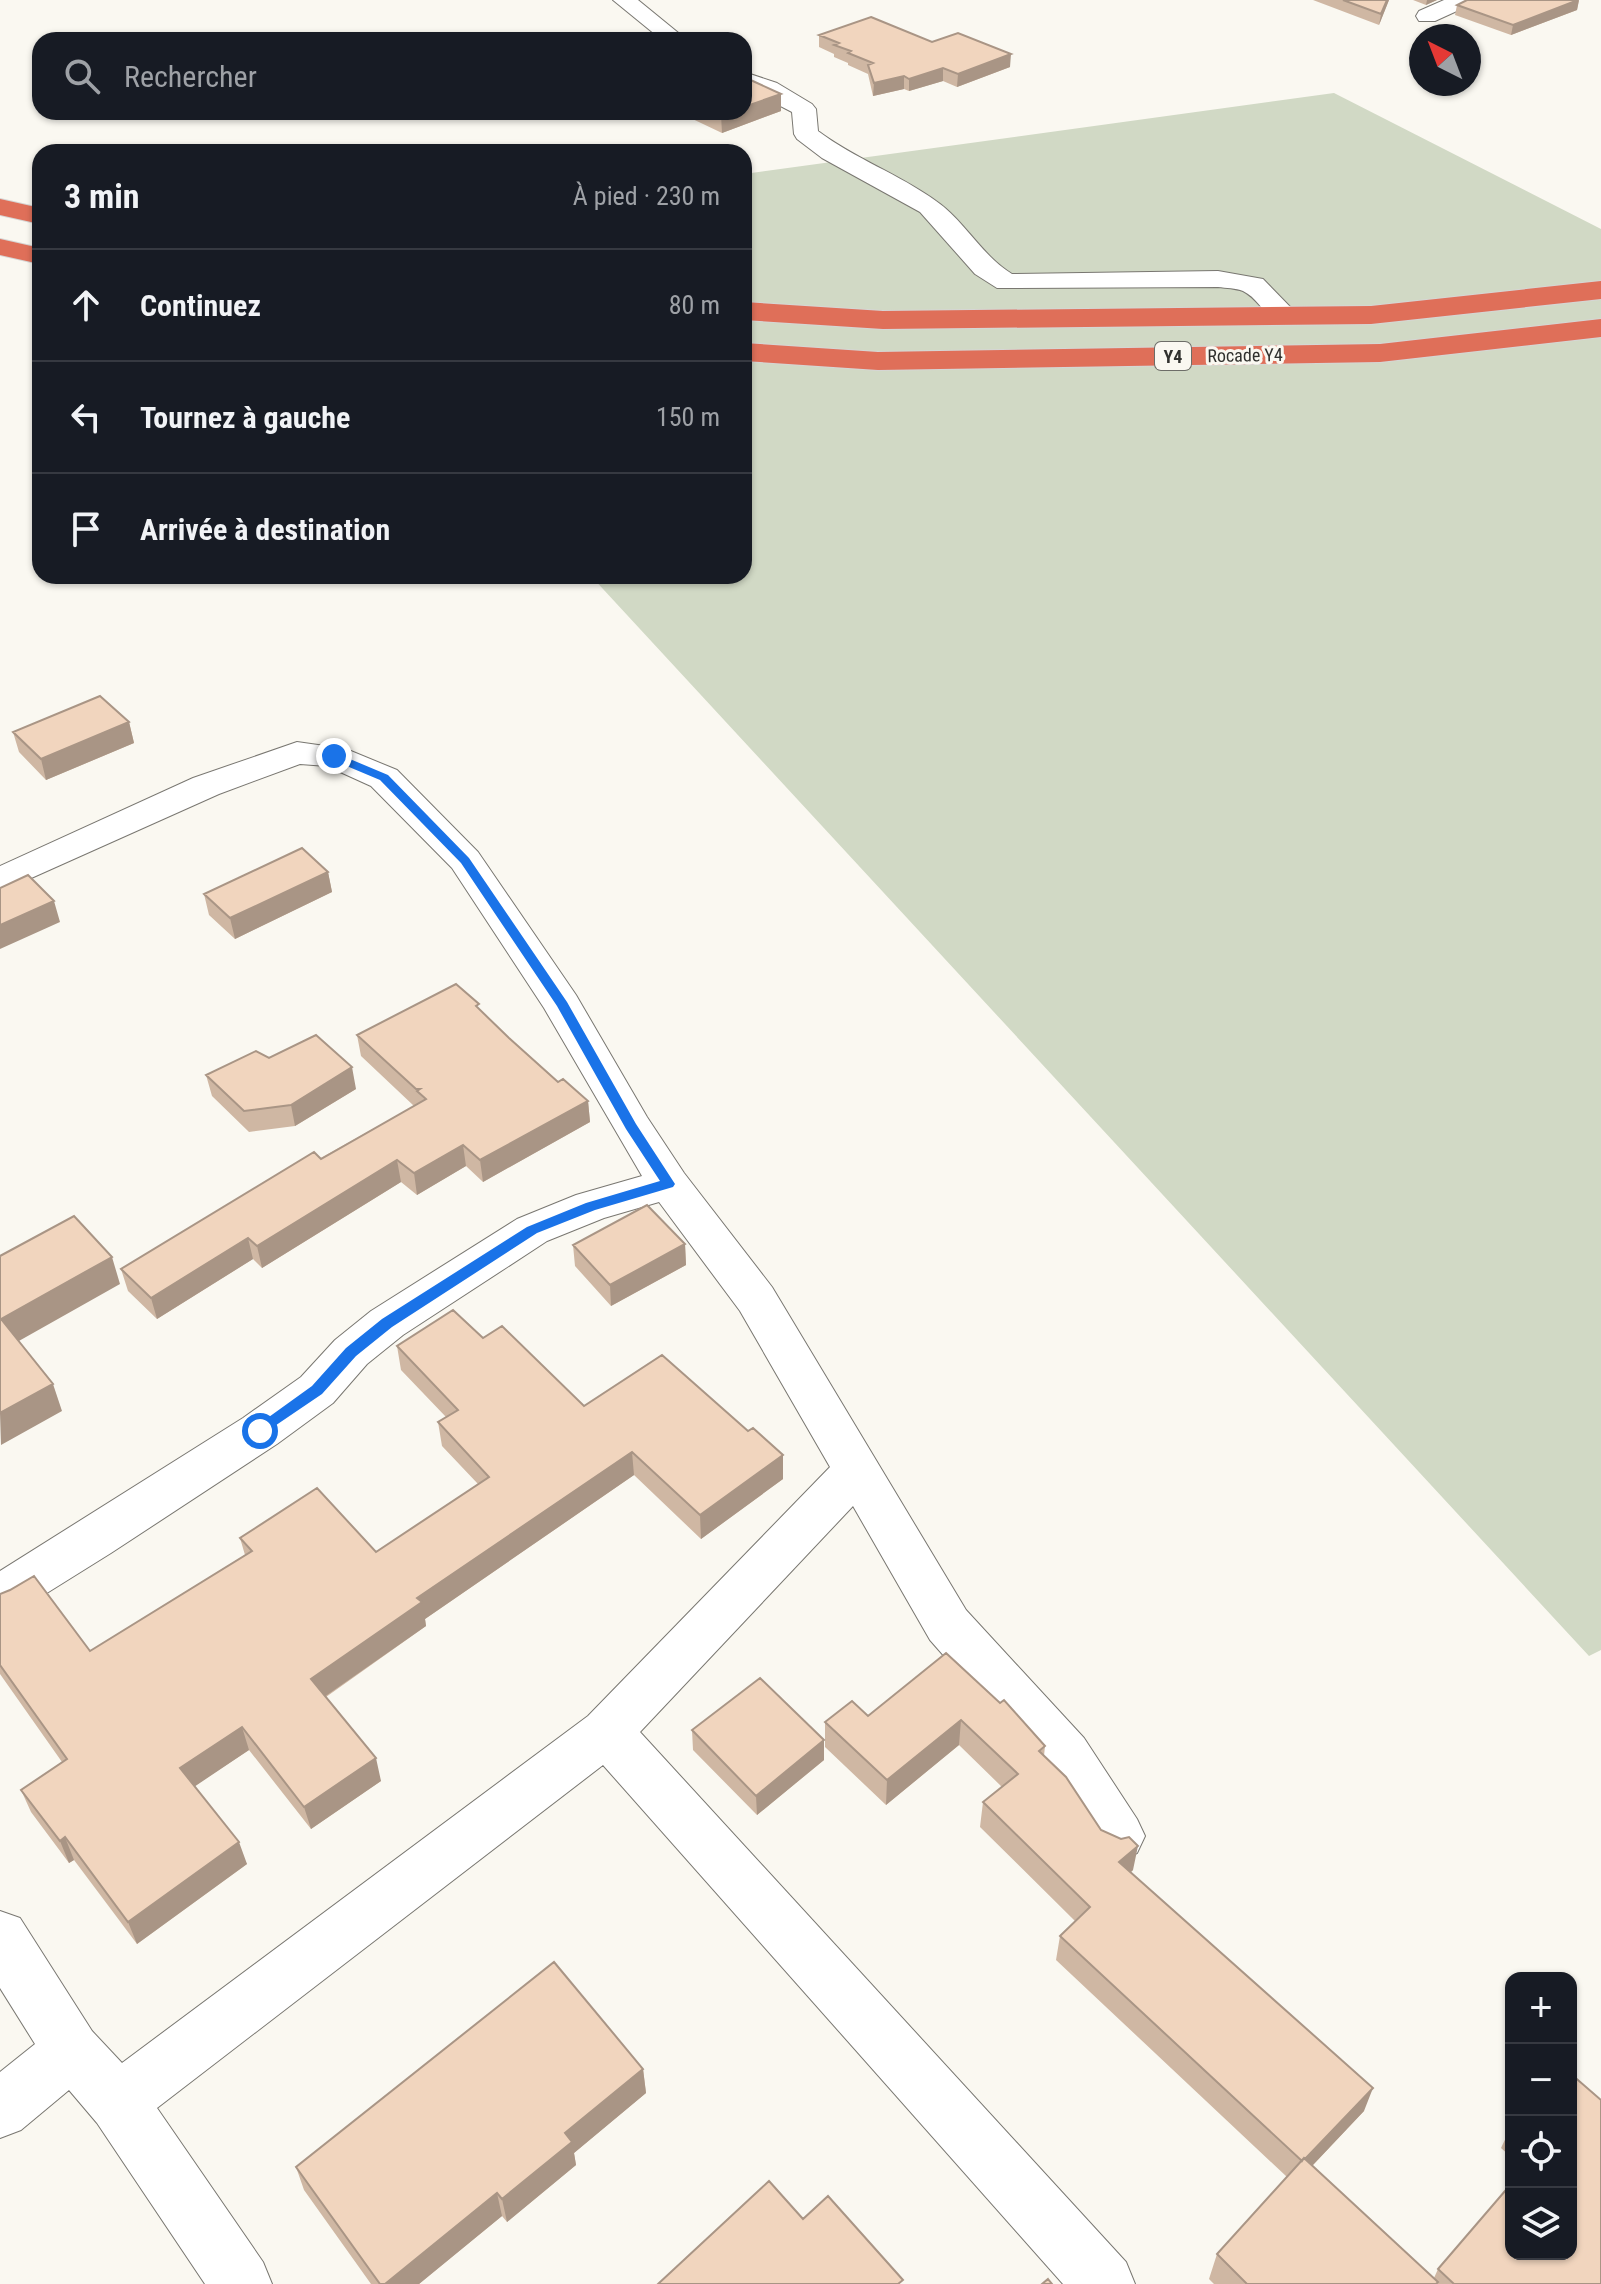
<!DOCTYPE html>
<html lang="fr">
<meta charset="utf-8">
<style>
body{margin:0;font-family:"Roboto Condensed",sans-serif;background:#20242c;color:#f1f3f6}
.controls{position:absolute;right:24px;bottom:24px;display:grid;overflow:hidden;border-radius:16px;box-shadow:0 2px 6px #0004}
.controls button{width:72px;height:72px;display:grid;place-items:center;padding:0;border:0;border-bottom:2px solid #363941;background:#171b24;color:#f1f3f6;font:40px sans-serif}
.compass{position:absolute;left:1409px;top:24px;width:72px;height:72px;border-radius:50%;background:#171b24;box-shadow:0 2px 6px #0004;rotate:318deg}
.stop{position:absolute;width:24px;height:24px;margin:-18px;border:6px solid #1a73e8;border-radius:50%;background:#fff}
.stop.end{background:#1a73e8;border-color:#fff;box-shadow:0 2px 8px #0008}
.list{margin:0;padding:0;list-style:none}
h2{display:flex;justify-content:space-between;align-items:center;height:104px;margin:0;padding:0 32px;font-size:34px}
h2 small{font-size:26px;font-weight:400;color:#9ea1a6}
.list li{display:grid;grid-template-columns:52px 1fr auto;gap:24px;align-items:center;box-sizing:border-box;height:112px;padding:0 32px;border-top:2px solid #363941}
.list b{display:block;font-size:30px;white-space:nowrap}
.list em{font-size:26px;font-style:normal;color:#9ea1a6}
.icon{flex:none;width:44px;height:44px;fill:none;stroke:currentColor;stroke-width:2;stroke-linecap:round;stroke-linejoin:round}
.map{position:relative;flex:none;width:1601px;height:2284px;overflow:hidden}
.search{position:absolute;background:#171b24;box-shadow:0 2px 6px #0004;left:32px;top:32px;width:720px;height:88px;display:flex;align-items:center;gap:20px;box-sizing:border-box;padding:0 28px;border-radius:24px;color:#9ea1a6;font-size:30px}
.panel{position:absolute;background:#171b24;box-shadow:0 2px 6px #0004;left:32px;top:144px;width:720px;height:440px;border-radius:24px}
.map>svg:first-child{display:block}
.green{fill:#d1d9c5}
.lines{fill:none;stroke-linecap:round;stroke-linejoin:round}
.minor-casing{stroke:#797771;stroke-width:2}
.highway-casing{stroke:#d6d6d5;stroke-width:2}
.minor{fill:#fff;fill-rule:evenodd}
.highway{fill:#df6f59;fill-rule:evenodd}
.wall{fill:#cfb7a3}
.shaded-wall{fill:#a99585}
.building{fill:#f1d5be;stroke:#a99585;stroke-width:2}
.route{fill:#1a73e8}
.labels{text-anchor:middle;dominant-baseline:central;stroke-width:6;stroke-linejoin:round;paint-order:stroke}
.far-street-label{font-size:18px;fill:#31312e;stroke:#faf8f1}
.shield{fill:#faf8f1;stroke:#6d6d68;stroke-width:2}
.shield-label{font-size:18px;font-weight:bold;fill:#31312e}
</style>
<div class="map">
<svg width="1601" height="2284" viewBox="0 0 1601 2284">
<rect width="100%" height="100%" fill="#faf8f1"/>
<path class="green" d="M 1334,93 L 1601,229 L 1601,1650 L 1589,1656 L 591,576 L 744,576 L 744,174 Z"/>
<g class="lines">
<g class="minor-casing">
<path id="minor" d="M 613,0 L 638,0 L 687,40 L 662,40 Z
M 1444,0 L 1473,0 L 1470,5 L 1435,21 L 1419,21 L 1416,16 L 1419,11 Z
M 744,72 L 777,83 L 812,104 L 816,109 L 818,131 C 855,159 899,174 936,201 C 965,221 981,255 1012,274 L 1218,271 L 1263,279 L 1299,316 L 1295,322 C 1267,329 1264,301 1243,291 C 1236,288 1226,288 1218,287 L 997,288 L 975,274 L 920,212 L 822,158 L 797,139 L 794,134 L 792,112 L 744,87 Z
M 297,742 L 346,749 L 397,770 L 478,852 L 576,995 L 647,1117 L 684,1173 L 772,1287 L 966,1610 L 1084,1738 L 1137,1819 L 1145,1836 L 1137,1853 L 1118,1861 L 1099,1853 L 1046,1772 L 930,1640 L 853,1506 L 640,1732 L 1126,2262 L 1135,2284 L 1063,2284 L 603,1765 L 157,2108 L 263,2262 L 272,2284 L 205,2284 L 97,2123 L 69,2090 L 21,2130 L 0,2138 L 0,2072 L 35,2044 L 0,1988 L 0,1911 L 20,1918 L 92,2031 L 122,2063 L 588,1716 L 830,1467 L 740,1311 L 659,1202 L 604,1218 L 547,1241 L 403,1335 L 367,1364 L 333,1403 L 277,1444 L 111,1553 L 18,1611 L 0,1617 L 0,1571 L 243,1418 L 301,1377 L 335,1340 L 371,1311 L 517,1219 L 576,1195 L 642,1176 L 544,1008 L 452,868 L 371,786 L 327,766 L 300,764 L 219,794 L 0,892 L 0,866 L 193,778 Z"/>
</g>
<g class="highway-casing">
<path id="highway" d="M 0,199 L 40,208 L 40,224 L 0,215 Z
M 0,239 L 40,248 L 40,264 L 0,255 Z
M 1601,281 L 1601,299 L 1371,324 L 883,329 L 744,320 L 744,302 L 883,311 L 1371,306 Z
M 1601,319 L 1601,337 L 1380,362 L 878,370 L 744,361 L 744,343 L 878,352 L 1380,344 Z"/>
</g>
<use href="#minor" class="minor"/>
<use href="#highway" class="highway"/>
</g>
<path class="wall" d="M 1313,0 L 1389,0 L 1379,25 Z
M 1413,0 L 1437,0 L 1426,5 Z
M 1579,0 L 1577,10 L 1511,35 L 1455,15 L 1457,5 Z
M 819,35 L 932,42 L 1010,67 L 957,87 L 943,81 L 909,91 L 904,89 L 873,96 L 868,74 L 848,65 L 848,63 L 834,57 L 834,54 L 819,47 Z
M 781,111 L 722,133 L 682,114 L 682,112 Z
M 129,722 L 134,743 L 46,780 L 19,752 L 13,732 Z
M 328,872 L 332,892 L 235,939 L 209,915 L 204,894 Z
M 480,1011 L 509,1038 L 558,1082 L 588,1101 L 590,1122 L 483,1182 L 466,1166 L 417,1195 L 401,1182 L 262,1268 L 253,1259 L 157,1319 L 128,1291 L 121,1269 L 414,1106 L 361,1056 L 357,1035 Z
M 269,1058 L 356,1089 L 295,1126 L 249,1132 L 212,1096 L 206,1075 Z
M 685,1244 L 686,1265 L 611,1306 L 575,1266 L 573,1245 Z
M 483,1338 L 584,1406 L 783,1479 L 701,1539 L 634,1475 L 425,1619 L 426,1626 L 326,1697 L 381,1781 L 311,1829 L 249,1750 L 194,1786 L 247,1864 L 137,1944 L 74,1860 L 69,1863 L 31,1812 L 21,1790 L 62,1762 L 0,1674 L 0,1594 L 90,1651 L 245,1555 L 240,1538 L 376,1552 L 478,1484 L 442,1446 L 438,1422 L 446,1417 L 401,1370 L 397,1346 Z
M 946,1653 L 1045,1746 L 1044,1756 L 1133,1870 L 1131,1872 L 1364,2111 L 1312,2166 L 1434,2278 L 1438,2269 L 1601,2284 L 1214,2284 L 1209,2279 L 1217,2254 L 1287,2177 L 1056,1960 L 1060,1936 L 1075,1921 L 980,1827 L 983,1802 L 1002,1787 L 959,1745 L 886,1805 L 825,1747 L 825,1722 L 868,1716 Z
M 692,1730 L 824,1760 L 757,1815 L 693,1750 Z
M 643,2069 L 646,2093 L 574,2153 L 576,2165 L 507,2222 L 502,2216 L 419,2284 L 371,2284 L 304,2190 L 296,2167 Z
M 1511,2127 L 1511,2157 L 1501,2148 Z"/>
<path class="shaded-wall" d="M 1387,0 L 1389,0 L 1379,25 L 1381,14 Z
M 1427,0 L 1437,0 L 1426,5 Z
M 1579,0 L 1577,10 L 1511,35 L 1513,25 Z
M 1011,54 L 1010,67 L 957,87 L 958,74 Z
M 943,68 L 943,81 L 909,91 L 909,79 Z
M 904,76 L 904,89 L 873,96 L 874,83 Z
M 781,94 L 781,111 L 722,133 L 721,115 L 730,112 L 744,112 L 744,107 Z
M 129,722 L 134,743 L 46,780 L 41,759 Z
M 328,872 L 332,892 L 235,939 L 230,918 Z
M 54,901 L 60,922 L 0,949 L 0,925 Z
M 352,1067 L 356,1089 L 295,1126 L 291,1105 Z
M 588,1101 L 590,1122 L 483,1182 L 480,1160 Z
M 463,1145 L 466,1166 L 417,1195 L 414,1173 Z
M 397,1160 L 401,1182 L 262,1268 L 257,1246 Z
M 248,1238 L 253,1259 L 157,1319 L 151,1298 Z
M 685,1244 L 686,1265 L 611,1306 L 610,1285 Z
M 112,1257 L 120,1284 L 10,1346 L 1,1319 Z
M 53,1384 L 62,1411 L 1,1445 L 0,1413 Z
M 632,1452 L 634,1475 L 425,1619 L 426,1626 L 317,1702 L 311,1679 L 417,1598 Z
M 783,1455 L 783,1479 L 701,1539 L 700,1515 Z
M 961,1720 L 959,1745 L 886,1805 L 887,1780 Z
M 242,1727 L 249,1750 L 188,1791 L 180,1768 Z
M 824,1740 L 824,1760 L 757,1815 L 756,1796 Z
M 376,1758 L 381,1781 L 311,1829 L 304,1807 Z
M 65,1837 L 74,1860 L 69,1863 L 60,1841 Z
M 239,1842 L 247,1864 L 137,1944 L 128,1922 Z
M 1138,1846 L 1133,1870 L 1115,1886 L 1119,1862 Z
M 643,2069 L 646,2093 L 574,2153 L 576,2165 L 507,2222 L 502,2199 L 565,2133 Z
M 1373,2088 L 1364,2111 L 1295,2184 L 1303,2162 Z
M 497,2193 L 502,2216 L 419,2284 L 385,2284 Z"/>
<path class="building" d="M 1343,0 L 1387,0 L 1381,14 Z
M 1467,0 L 1578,0 L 1513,25 L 1457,5 Z
M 871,17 L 932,42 L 958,33 L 1011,54 L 958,74 L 943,68 L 909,79 L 904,76 L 874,83 L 868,65 L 873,63 L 848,53 L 851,51 L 834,45 L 839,43 L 819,35 Z
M 744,77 L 781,94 L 744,107 Z
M 714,112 L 730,112 L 721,115 Z
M 100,696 L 129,722 L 41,759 L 13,732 Z
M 302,848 L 328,872 L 230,918 L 204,894 Z
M 28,875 L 54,901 L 0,925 L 0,888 Z
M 456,984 L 479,1004 L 476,1006 L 509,1038 L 558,1082 L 563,1079 L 588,1101 L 480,1160 L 463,1145 L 414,1173 L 397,1160 L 257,1246 L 248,1238 L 151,1298 L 121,1269 L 314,1152 L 321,1159 L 426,1099 L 417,1091 L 420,1089 L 416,1089 L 357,1035 Z
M 316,1035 L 352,1067 L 291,1105 L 244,1111 L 206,1075 L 256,1051 L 269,1058 Z
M 647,1205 L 685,1244 L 610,1285 L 573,1245 Z
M 74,1216 L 112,1257 L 1,1319 L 53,1384 L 0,1413 L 0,1256 Z
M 453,1310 L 483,1338 L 502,1326 L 584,1406 L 662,1355 L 748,1431 L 753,1428 L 783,1455 L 700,1515 L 632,1452 L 417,1598 L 422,1602 L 311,1679 L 376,1758 L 304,1807 L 242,1727 L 180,1768 L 239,1842 L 128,1922 L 65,1837 L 60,1841 L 21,1790 L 67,1759 L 0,1665 L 0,1594 L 10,1590 L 34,1576 L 90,1651 L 252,1551 L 240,1538 L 317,1488 L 376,1552 L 489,1477 L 438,1422 L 458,1410 L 397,1346 Z
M 946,1653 L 1000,1703 L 1004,1700 L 1045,1746 L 1039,1751 L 1066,1777 L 1101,1830 L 1121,1839 L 1129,1837 L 1138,1846 L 1119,1862 L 1373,2088 L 1305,2159 L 1304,2158 L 1302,2161 L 1060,1936 L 1090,1907 L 983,1802 L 1018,1774 L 961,1720 L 887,1780 L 825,1722 L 852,1701 L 868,1716 Z
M 760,1678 L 824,1740 L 756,1796 L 692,1730 Z
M 554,1962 L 643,2069 L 565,2133 L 572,2142 L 502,2199 L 497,2193 L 385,2284 L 380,2284 L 296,2167 Z
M 1571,2074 L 1601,2100 L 1601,2284 L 1454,2284 L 1438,2269 L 1511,2184 L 1511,2254 L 1571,2254 Z
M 1304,2158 L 1438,2282 L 1436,2284 L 1247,2284 L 1217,2254 Z
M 769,2181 L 803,2219 L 828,2196 L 903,2280 L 898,2284 L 658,2284 Z
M 1048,2279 L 1052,2284 L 1042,2284 Z"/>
<path class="route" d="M 330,754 L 338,754 L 388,775 L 469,858 L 567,1002 L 636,1124 L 675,1184 L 673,1187 L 595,1210 L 537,1233 L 392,1327 L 356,1356 L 322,1394 L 260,1436 L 255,1435 L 255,1427 L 312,1386 L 346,1348 L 382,1319 L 527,1227 L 586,1203 L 660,1181 L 626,1129 L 557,1006 L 461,863 L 380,780 L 330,759 Z"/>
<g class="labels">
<g class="far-street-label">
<text transform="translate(1245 355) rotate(-1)">Rocade Y4</text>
</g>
<rect class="shield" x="1155" y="342" width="36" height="28" rx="6"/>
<g class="shield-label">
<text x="1173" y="356">Y4</text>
</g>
</g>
</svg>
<div class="controls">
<button>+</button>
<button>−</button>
<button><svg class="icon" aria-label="locate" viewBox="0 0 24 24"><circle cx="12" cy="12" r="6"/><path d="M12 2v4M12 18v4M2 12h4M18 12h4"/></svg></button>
<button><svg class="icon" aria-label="layers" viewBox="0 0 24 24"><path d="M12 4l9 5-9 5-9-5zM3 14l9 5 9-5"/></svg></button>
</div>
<svg class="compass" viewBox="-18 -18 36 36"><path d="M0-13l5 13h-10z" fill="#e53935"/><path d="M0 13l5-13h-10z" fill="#9ea1a6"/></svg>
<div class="stop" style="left:260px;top:1431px"></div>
<div class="stop end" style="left:334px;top:756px"></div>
<div class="search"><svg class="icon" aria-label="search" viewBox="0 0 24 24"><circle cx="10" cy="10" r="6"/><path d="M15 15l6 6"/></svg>Rechercher</div>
<section class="panel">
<h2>3 min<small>À pied · 230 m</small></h2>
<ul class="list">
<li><svg class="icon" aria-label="ahead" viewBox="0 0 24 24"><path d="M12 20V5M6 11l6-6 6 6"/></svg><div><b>Continuez</b></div><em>80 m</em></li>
<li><svg class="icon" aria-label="left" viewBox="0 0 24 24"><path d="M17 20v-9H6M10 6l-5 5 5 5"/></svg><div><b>Tournez à gauche</b></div><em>150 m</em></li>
<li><svg class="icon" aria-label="arrive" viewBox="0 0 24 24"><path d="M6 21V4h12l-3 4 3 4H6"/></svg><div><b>Arrivée à destination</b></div></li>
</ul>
</section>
</div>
